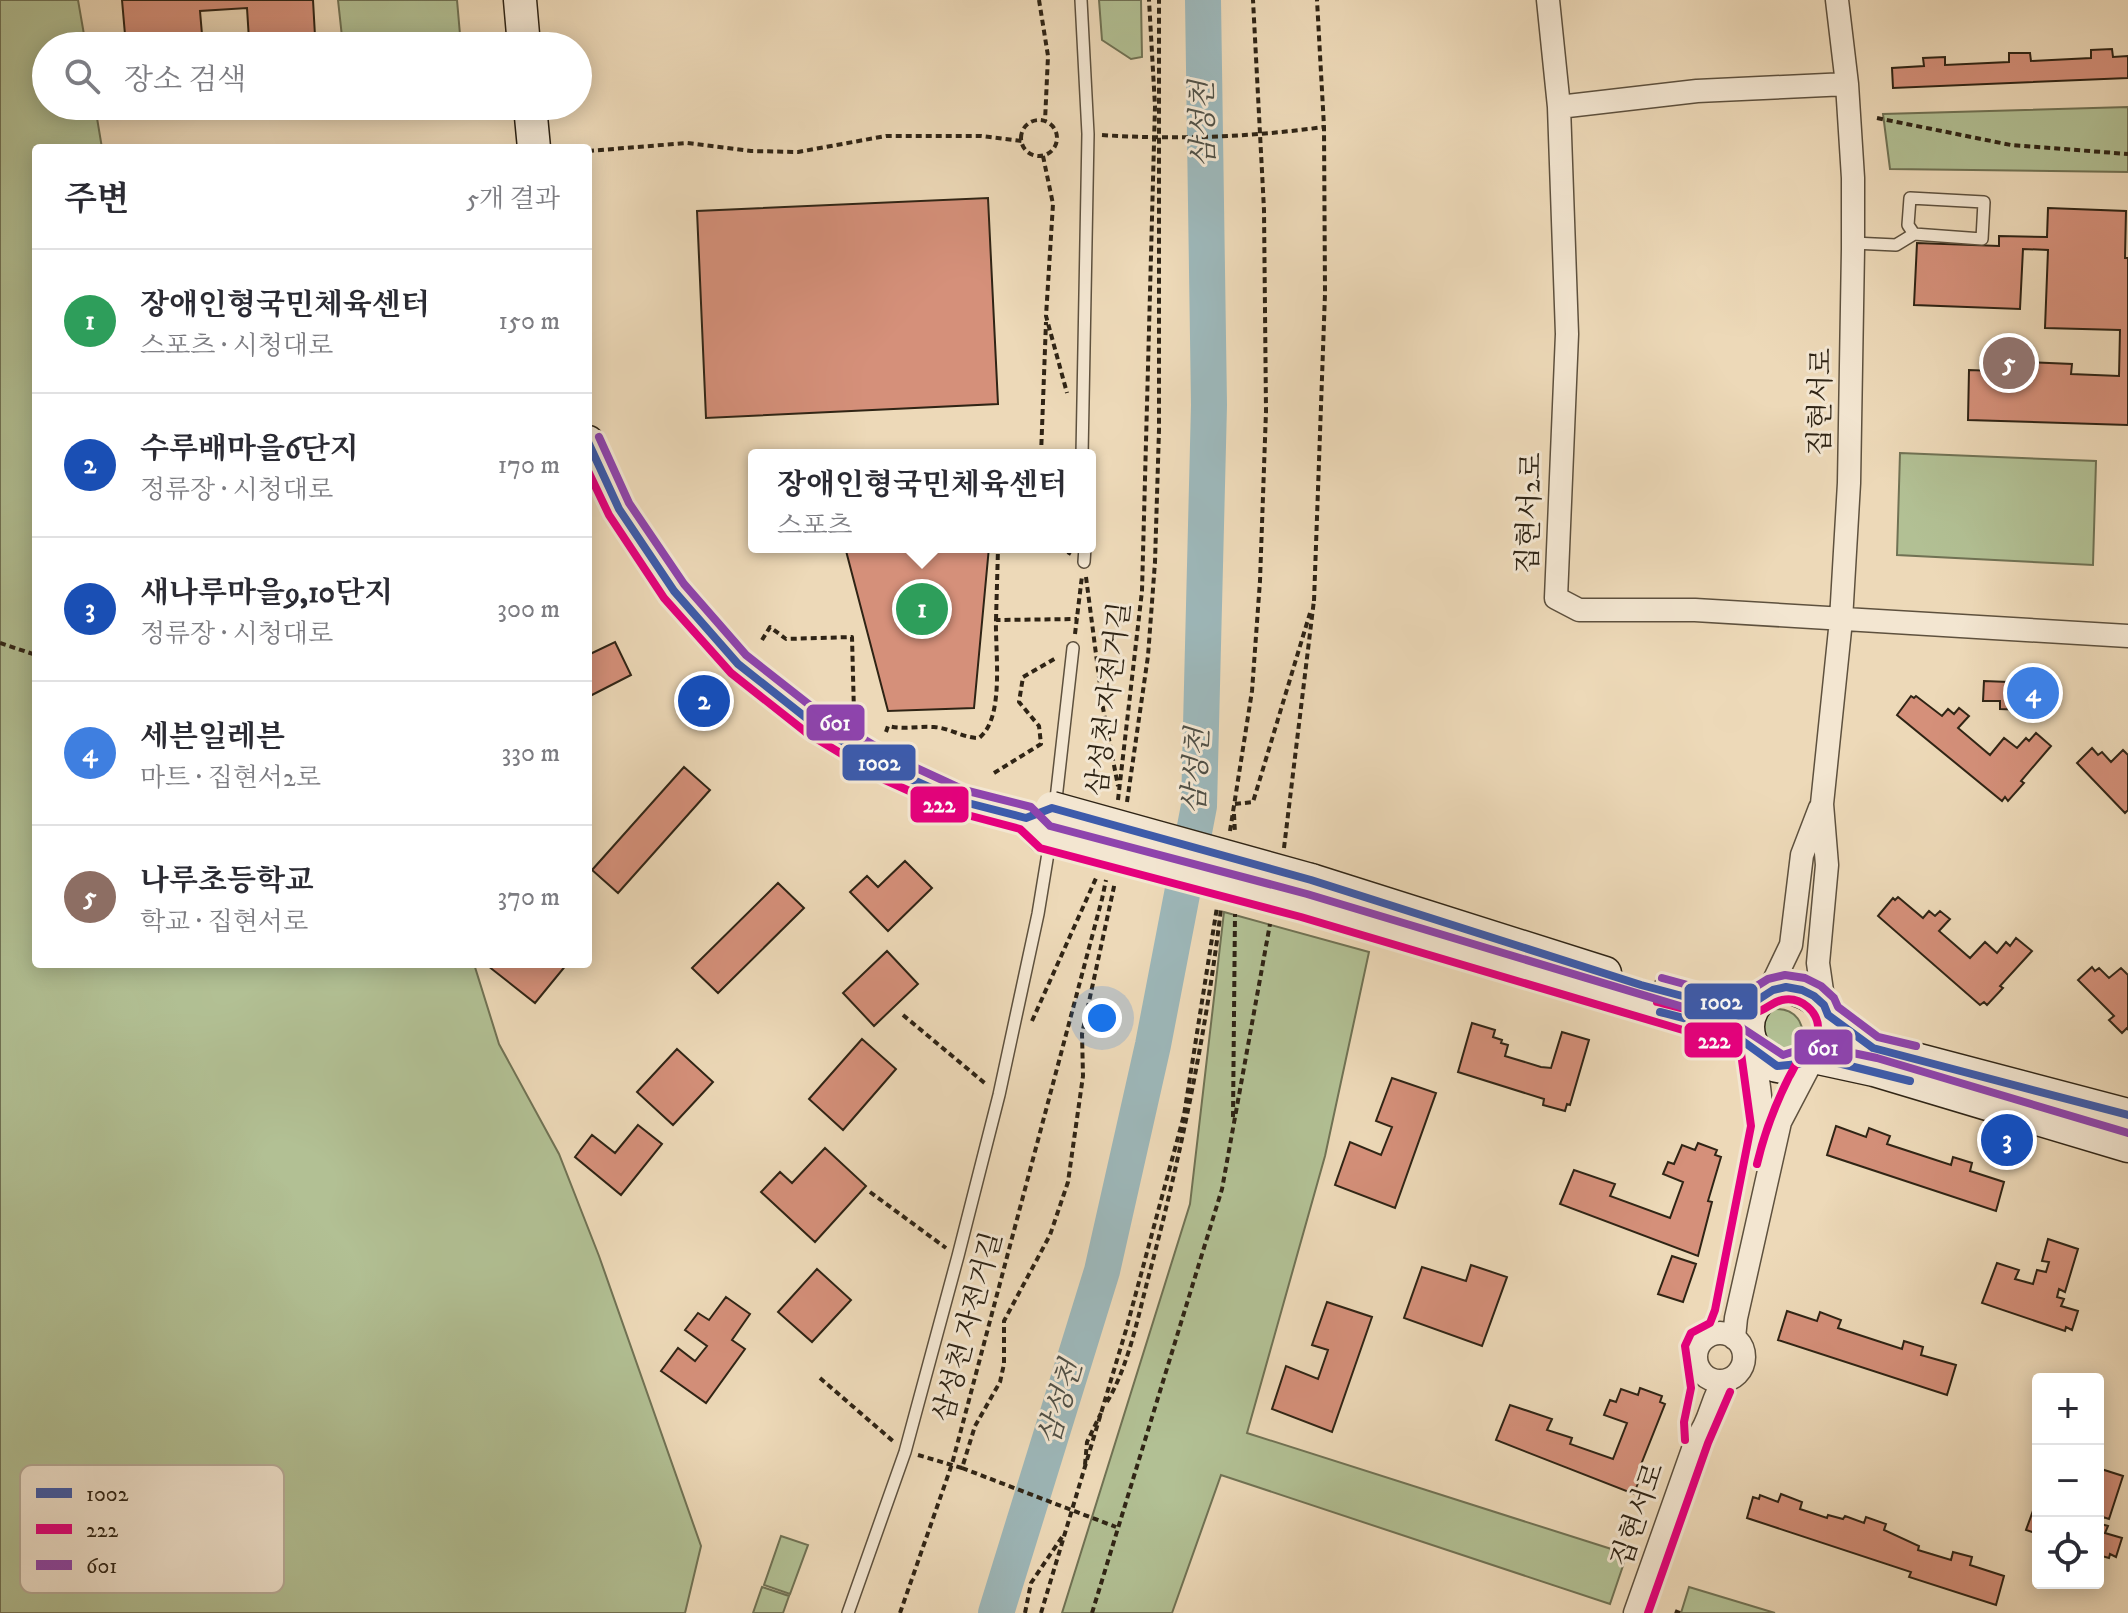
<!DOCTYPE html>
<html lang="ko">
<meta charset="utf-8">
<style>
body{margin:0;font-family:"IM FELL DW Pica","Noto Serif KR",serif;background:#f2f2f3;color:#2b2b33}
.controls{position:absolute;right:24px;bottom:24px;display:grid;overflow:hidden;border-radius:8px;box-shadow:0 4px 20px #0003}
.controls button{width:72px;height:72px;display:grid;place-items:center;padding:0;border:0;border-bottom:2px solid #e1e1e2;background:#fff;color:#2b2b33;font:40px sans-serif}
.you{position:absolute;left:1102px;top:1018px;width:28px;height:28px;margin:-20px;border:6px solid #fff;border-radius:50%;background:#1a73e8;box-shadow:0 0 0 12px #1a73e833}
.badge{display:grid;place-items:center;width:52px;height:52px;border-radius:50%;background:#b45309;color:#fff;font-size:26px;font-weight:700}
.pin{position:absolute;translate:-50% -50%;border:4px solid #fff;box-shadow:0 2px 8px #0006}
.popup{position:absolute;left:748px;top:449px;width:348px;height:104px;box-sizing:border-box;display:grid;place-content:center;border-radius:8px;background:#fff;filter:drop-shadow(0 2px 6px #0005);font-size:26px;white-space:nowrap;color:#7c7c81}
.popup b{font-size:30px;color:#2b2b33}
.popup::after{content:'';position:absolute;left:50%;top:100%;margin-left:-16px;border:16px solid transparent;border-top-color:#fff}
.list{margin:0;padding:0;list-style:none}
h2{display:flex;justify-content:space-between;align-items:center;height:104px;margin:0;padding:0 32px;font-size:34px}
h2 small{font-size:26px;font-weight:400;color:#7c7c81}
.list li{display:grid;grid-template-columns:52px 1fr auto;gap:24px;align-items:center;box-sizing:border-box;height:144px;padding:0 32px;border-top:2px solid #e1e1e2}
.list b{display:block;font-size:30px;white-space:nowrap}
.list p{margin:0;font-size:26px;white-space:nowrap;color:#7c7c81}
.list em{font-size:26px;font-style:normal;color:#7c7c81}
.icon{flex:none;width:44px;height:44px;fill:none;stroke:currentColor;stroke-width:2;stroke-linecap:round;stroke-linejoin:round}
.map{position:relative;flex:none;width:2128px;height:1613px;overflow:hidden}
.search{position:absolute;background:#fff;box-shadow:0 4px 20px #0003;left:32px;top:32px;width:560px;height:88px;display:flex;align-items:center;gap:20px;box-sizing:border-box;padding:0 28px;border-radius:44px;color:#7c7c81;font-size:30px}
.panel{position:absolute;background:#fff;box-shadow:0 4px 20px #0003;left:32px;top:144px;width:560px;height:824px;border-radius:8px}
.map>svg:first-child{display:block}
.green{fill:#b2c094;stroke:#707254;stroke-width:2}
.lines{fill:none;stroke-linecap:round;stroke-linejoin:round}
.river{stroke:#9db7b9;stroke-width:36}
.building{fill:#d5907a;stroke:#2f2415;stroke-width:2}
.lane-casing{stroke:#5e513e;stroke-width:14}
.street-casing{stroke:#5e513e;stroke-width:25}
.secondary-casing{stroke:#2f2415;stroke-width:35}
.path{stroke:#2f2415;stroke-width:4;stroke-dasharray:6 4;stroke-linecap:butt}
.lane{stroke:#f3e6d1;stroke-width:11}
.street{stroke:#f3e6d1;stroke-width:22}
.secondary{stroke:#f3e6d1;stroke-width:32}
.secondary-bridge-casing{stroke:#2f2415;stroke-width:35;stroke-linecap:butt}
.secondary-bridge{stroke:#f3e6d1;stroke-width:32}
.bus-1-casing{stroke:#f3e6d1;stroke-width:14}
.bus-2-casing{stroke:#f3e6d1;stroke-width:14}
.bus-3-casing{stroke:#f3e6d1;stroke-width:14}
.bus-1{stroke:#3d5bab;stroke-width:8}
.bus-2{stroke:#e5007d;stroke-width:8}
.bus-3{stroke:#8e44ad;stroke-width:8}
.labels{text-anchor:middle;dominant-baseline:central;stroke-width:6;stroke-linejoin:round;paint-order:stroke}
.street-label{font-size:28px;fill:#2f2415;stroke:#f3e6d1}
.water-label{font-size:30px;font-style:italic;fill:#505046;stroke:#f3e6d1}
.key{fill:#f3e6d1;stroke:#b8ac99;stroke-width:2}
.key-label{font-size:22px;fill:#2f2415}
.line-badge{stroke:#f3e6d1;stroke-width:3}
.badge-label{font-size:22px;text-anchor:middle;font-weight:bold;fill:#fff}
</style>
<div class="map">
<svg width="2128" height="1613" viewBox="0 0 2128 1613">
<rect width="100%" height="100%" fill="#edd9b8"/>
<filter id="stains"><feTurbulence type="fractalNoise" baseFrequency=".0025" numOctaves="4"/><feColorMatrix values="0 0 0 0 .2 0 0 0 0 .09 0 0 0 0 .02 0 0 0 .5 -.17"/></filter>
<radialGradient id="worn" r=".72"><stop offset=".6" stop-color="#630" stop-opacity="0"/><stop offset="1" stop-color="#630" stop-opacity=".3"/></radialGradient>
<path class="green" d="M 0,0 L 78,0 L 86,46 L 46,46 L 46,106 L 95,106 L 102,148 L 36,148 L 36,964 L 474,964 L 499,1044 L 559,1154 L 599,1256 L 701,1546 L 685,1613 L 0,1613 Z
M 338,0 L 457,0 L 461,46 L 343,46 Z
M 1099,0 L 1141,0 L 1142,57 L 1131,59 L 1102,40 Z
M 2128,107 L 2128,172 L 1890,169 L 1883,114 Z
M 1900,453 L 2096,461 L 2093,565 L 1897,555 Z
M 1224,912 L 1369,952 L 1325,1156 L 1247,1433 L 1627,1554 L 1610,1604 L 1221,1475 L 1172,1613 L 1062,1613 L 1190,1204 Z
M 1774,1009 C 1798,1008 1810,1029 1797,1049 L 1774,1056 L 1757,1024 Z
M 781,1536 L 808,1545 L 790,1594 L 764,1585 Z
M 762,1587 L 789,1596 L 783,1613 L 753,1613 Z
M 1689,1587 L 1775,1613 L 1681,1613 Z"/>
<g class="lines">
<path class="river" d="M 996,1613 L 1102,1271 L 1153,1045 L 1199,806 L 1209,405 L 1203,0"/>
</g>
<path class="building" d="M 122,0 L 313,0 L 315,36 L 249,40 L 247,8 L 200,11 L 203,46 L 126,46 Z
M 2112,49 L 2113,57 L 2128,56 L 2128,78 L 1893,88 L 1892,68 L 1924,66 L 1923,58 L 1945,57 L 1945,65 L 2009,62 L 2009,53 L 2030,53 L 2031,61 L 2091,58 L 2091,50 Z
M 988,198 L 998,404 L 706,418 L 697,211 Z
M 2048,208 L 2126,211 L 2125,258 L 2128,258 L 2128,425 L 1968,420 L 1969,370 L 2023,372 L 2023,362 L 2072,364 L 2071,374 L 2119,376 L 2120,330 L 2045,328 L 2048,250 L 2023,249 L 2020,309 L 1914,305 L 1917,243 L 1999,246 L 1999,236 L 2047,237 Z
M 845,547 L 989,547 L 974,708 L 888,711 Z
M 615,642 L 631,675 L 588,697 L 588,655 Z
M 1984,681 L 2055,684 L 2054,711 L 2000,709 L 2000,701 L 1983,701 Z
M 1911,696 L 1914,698 L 1916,696 L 1942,716 L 1948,709 L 1954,714 L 1959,708 L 1969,716 L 1958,728 L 1990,755 L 2004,738 L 2017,748 L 2026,738 L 2029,741 L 2036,733 L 2051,746 L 2021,781 L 2024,783 L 2008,801 L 2005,797 L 2002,801 L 1897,715 Z
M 2092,748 L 2098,755 L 2102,752 L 2111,762 L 2123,750 L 2128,755 L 2128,810 L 2125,813 L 2077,763 Z
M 684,767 L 710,790 L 618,893 L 592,870 Z
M 905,861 L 932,888 L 888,931 L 850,892 L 867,876 L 878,887 Z
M 778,883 L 804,908 L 718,993 L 692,968 Z
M 1898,897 L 1923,918 L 1929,911 L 1935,916 L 1940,911 L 1950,919 L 1939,931 L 1970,958 L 1985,942 L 1997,953 L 2006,942 L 2010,946 L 2016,938 L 2032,951 L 2000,986 L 2003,988 L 1987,1005 L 1984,1002 L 1980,1005 L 1878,916 L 1893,898 L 1895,900 Z
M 887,951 L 918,984 L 874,1026 L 843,993 Z
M 490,964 L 567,964 L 535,1003 L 488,966 Z
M 2092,967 L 2095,971 L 2099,968 L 2109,978 L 2121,968 L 2128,975 L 2128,1030 L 2127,1028 L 2122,1033 L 2109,1020 L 2114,1016 L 2078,980 Z
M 1472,1023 L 1495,1030 L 1493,1037 L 1502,1040 L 1501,1043 L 1508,1045 L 1505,1056 L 1541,1067 L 1551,1068 L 1562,1032 L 1589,1040 L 1570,1105 L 1567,1104 L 1565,1111 L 1543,1105 L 1544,1099 L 1458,1072 Z
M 862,1039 L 896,1069 L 843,1130 L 809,1099 Z
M 677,1049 L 713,1082 L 673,1125 L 637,1092 Z
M 1392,1078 L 1436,1093 L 1395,1208 L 1335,1185 L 1350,1142 L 1381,1155 L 1392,1127 L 1376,1121 Z
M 638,1125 L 662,1144 L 621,1195 L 575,1157 L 592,1135 L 615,1153 Z
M 1836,1126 L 1866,1137 L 1869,1128 L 1890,1136 L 1887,1144 L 1951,1165 L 1953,1157 L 1972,1163 L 1970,1171 L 2004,1182 L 1996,1211 L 1827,1155 Z
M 1698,1143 L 1717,1150 L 1715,1155 L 1721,1157 L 1708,1201 L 1712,1202 L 1698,1256 L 1560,1204 L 1574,1170 L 1615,1184 L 1610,1196 L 1670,1218 L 1683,1182 L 1663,1174 L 1668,1162 L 1674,1164 L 1682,1145 L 1695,1150 Z
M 825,1148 L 866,1186 L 815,1242 L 761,1192 L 780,1172 L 792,1183 Z
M 2048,1239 L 2078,1249 L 2065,1292 L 2059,1289 L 2057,1297 L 2064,1299 L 2061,1306 L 2078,1311 L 2072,1330 L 2066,1327 L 2065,1331 L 1982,1303 L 1997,1263 L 2019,1270 L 2015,1279 L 2033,1284 L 2037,1270 L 2046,1272 L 2049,1262 L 2042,1261 Z
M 1672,1256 L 1696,1264 L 1683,1302 L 1658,1294 Z
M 1471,1265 L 1507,1277 L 1482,1346 L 1404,1318 L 1422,1267 L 1466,1281 Z
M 817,1269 L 851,1300 L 812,1342 L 778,1312 Z
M 726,1297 L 750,1314 L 732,1340 L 745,1349 L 706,1403 L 661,1371 L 678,1348 L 695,1361 L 707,1346 L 685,1330 L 698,1313 L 709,1320 Z
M 1327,1302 L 1372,1317 L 1332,1432 L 1272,1409 L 1286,1366 L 1318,1379 L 1328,1350 L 1312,1345 Z
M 1787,1311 L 1817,1321 L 1820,1312 L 1841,1320 L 1838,1328 L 1902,1349 L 1904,1341 L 1923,1347 L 1921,1355 L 1956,1365 L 1947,1395 L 1778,1340 Z
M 1640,1388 L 1662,1396 L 1660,1402 L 1665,1404 L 1640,1467 L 1643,1469 L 1634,1494 L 1496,1440 L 1510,1405 L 1552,1419 L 1547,1430 L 1572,1438 L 1570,1444 L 1613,1459 L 1627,1423 L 1604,1415 L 1610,1400 L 1616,1402 L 1621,1389 L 1638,1395 Z
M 2098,1468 L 2123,1476 L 2109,1519 L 2103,1517 L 2101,1524 L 2108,1526 L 2105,1533 L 2122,1538 L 2116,1557 L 2110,1554 L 2109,1558 L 2098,1555 Z
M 1781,1494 L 1802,1502 L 1800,1509 L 1827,1518 L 1828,1515 L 1843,1519 L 1845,1516 L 1864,1523 L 1866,1517 L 1886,1524 L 1884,1530 L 1919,1546 L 1918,1550 L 1951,1560 L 1953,1552 L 1972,1557 L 1970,1565 L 2004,1576 L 1996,1605 L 1909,1577 L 1911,1572 L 1747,1518 L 1753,1497 L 1759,1499 L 1760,1495 L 1778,1502 Z
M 2038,1497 L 2038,1534 L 2026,1530 Z"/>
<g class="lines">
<g class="lane-casing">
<path id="lane" d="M 1081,0 L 1088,134 L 1082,455
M 1853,243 L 1896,245 L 1914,234 L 1982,239 L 1984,202 L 1910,198 L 1908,225 L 1914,234
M 1084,562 L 1085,547
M 1055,808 L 1073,648
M 848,1613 L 905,1452 L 958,1256 L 999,1095 L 1038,914 L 1050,841"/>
</g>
<g class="street-casing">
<path id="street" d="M 1548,0 L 1559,107 L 1567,334 L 1556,598 L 1579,610 L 1695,610 L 2128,636
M 1559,107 L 1697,91 L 1847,84
M 1768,993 L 1791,945 L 1802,855 L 1820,808
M 1824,1005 L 1818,963 L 1827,865 L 1822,804 L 1841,620 L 1849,483 L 1853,249 L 1853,178 L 1847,84 L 1837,0
M 1752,1045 C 1759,1082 1765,1115 1758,1152
M1696 1357a24 24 0 1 1 48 0a24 24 0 1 1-48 0Z
M 1734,1338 L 1736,1318 L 1780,1122 L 1814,1057
M 1635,1613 L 1697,1438 C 1711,1421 1711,1399 1724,1381"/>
</g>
<g class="secondary-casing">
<path id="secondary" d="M 520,0 L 524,46
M 530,106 L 534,148
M 588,442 L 619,509 L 674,591 L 738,664 L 814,724 L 891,770 L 960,801 L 1026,818 L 1044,837
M 1311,880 L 1605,973
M 1304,905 L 1697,1022 L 1730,1033 L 1752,1045
M 1786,987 C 1815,992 1844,1015 1826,1048 C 1821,1056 1814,1057 1806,1061 C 1752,1090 1718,1001 1786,987 Z
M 1668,992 L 1705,1002 L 1756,1001
M 1828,1015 L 1873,1048 L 2128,1115
M 1814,1057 L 1874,1070 L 2128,1146"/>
</g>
<path class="path" d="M 1039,0 L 1048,56 L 1045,121
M 1877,118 L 2011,145 L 2128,154
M1021 138a18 18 0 1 1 36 0a18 18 0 1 1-36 0Z
M 1102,135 C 1177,140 1250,137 1324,127
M 588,151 L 687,143 L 751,151 L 798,152 L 886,136 L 981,136 L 1022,141
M 1043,156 L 1053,204 L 1046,316 L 1067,393
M 1041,455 L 1046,322
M 1059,547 L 1071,554
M 1086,577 L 1103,708 L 1118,786
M 1314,601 L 1325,294 L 1324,127 L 1317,0
M 996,620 L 998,549 L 1001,547
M 1075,634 L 1082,576
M 762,640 L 770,627 L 786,639 L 852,637 L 854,713
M 0,643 L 36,655
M 886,732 L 888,726 C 904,730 917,726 934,727 C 950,728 963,738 979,738 C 1005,718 995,652 996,620 L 1077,619
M 994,773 L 1041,744 L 1039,726 L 1019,702 L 1023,677 L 1056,658
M 1118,800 L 1142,591 L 1155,106 L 1149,0
M 1127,802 L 1148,656 L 1155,562 L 1159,430 L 1159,0
M 1235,804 L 1253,802 L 1310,613
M 1234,814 L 1235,833
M 1230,831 L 1252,691 L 1260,581 L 1266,411 L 1264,210 L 1253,0
M 1284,848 L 1314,600
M 903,1015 L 987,1085
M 1032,1021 L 1097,876
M 1233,1117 L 1235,914
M 870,1192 L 946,1248
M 820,1378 L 894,1442
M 1107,1402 C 1129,1365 1138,1316 1149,1275 C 1181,1155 1206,1033 1221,909
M 918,1455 L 962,1468 L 975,1426 L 1000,1382 L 1004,1364 L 1004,1321 L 1050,1235 L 1068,1182 L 1083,1076 L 1082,1034 L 1115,882
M 1085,1465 L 1087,1442 L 1101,1413
M 962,1468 L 1116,1527
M 1675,1611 L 1680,1613
M 900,1613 L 952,1464 L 1102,899 L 1106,880
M 1025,1613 L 1031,1583 L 1064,1534
M 1041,1613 L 1126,1330 L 1184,1115 L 1217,907
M 1092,1613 L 1222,1189 L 1270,924"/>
<use href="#lane" class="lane"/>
<use href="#street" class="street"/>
<use href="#secondary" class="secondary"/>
<g class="secondary-bridge-casing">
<path id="secondary-bridge" d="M 1052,808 L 1311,880
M 1044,837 L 1304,905"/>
</g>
<use href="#secondary-bridge" class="secondary-bridge"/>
<g class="bus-1-casing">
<path id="bus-1" d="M 588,442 L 619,509 L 674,591 L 738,664 L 814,724 L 891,770 L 960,801 L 1026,818 L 1052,808 L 1311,880 L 1641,985 L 1705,1002 L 1756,1001 L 1773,990 L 1786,987 L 1802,990 L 1814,996 L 1824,1005 L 1828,1015 L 1873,1048 L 2128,1115
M 1660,1012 L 1707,1024 L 1733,1034 L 1777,1066 L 1799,1064 L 1814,1057 L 1910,1081"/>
</g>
<g class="bus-2-casing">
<path id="bus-2" d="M 588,471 L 609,515 L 664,598 L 731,673 L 807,733 L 885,780 L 956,812 L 1020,829 L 1040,848 L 1301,917 L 1693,1033 L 1725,1044 L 1741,1053 L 1751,1126 L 1715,1310 L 1710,1323 L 1691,1333 L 1685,1346 L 1691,1388 L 1684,1422 L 1685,1440
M 1657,1002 C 1688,1010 1721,1020 1754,1013 C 1765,1011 1772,1002 1782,1000 C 1801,996 1820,1012 1818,1032 C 1817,1044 1810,1043 1804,1050 C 1798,1058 1794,1069 1789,1077 C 1775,1105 1764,1134 1757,1164
M 1648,1613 L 1708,1443 L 1730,1392"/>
</g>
<g class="bus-3-casing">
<path id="bus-3" d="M 599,437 L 629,503 L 684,584 L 746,655 L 821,714 L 897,759 L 964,790 L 1031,807 L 1050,826 L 1307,894 L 1733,1022 L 1783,1055 L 1814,1045 L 1877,1058 L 2128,1133
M 1662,978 L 1706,990 L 1752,989 L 1768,979 L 1785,975 L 1805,978 L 1821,986 L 1834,998 L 1838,1007 L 1878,1037 L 1916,1046"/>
</g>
<use href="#bus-1" class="bus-1"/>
<use href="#bus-2" class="bus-2"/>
<use href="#bus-3" class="bus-3"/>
</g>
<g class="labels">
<g class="street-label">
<text transform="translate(1821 402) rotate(-89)">집현서로</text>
<text transform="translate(1530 513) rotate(-88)">집현서2로</text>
<text transform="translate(1109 699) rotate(-83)">삼성천 자전거길</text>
<text transform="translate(968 1327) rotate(-75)">삼성천 자전거길</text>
<text transform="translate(1638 1515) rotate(-71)">집현서로</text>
</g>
<g class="water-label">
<text transform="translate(1204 124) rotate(-91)">삼성천</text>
<text transform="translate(1197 771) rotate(-87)">삼성천</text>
<text transform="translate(1061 1403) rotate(-73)">삼성천</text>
</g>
</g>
<rect x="20" y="1465" width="264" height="128" rx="12" class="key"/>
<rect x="36" y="1488" width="36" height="10" fill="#3d5bab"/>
<rect x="36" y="1524" width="36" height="10" fill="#e5007d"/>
<rect x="36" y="1560" width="36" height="10" fill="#8e44ad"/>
<g class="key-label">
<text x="86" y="1501">1002</text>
<text x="86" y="1537">222</text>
<text x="86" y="1573">601</text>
</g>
<g class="line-badge">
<rect x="805" y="703" width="61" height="39" rx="8" fill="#8e44ad"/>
<rect x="841" y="743" width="76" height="39" rx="8" fill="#3d5bab"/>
<rect x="909" y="785" width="61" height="39" rx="8" fill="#e5007d"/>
<rect x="1683" y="982" width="76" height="39" rx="8" fill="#3d5bab"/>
<rect x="1683" y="1021" width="61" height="38" rx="8" fill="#e5007d"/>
<rect x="1793" y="1028" width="61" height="38" rx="8" fill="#8e44ad"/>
</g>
<g class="badge-label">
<text x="835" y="730">601</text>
<text x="879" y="770">1002</text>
<text x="939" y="812">222</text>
<text x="1721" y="1009">1002</text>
<text x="1714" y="1048">222</text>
<text x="1823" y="1055">601</text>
</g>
<rect width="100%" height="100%" filter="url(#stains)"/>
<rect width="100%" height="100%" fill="url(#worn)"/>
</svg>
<div class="controls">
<button>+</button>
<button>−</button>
<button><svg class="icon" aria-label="locate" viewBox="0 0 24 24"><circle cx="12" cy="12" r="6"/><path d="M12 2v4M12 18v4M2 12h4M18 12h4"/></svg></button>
</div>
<div class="you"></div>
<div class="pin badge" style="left:922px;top:609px;background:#2e9e5b">1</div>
<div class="popup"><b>장애인형국민체육센터</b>스포츠</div>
<div class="pin badge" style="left:704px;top:701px;background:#1a4fb4">2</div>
<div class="pin badge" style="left:2007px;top:1140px;background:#1a4fb4">3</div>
<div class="pin badge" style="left:2033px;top:693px;background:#3f7fe0">4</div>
<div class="pin badge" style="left:2009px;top:363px;background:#8d6e63">5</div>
<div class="search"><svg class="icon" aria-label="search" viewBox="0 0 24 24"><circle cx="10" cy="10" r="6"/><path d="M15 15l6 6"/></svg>장소 검색</div>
<section class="panel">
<h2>주변<small>5개 결과</small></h2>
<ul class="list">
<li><span class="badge" style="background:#2e9e5b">1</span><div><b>장애인형국민체육센터</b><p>스포츠 · 시청대로</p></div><em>150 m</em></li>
<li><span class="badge" style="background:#1a4fb4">2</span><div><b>수루배마을6단지</b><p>정류장 · 시청대로</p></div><em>170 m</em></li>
<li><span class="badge" style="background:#1a4fb4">3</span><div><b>새나루마을9,10단지</b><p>정류장 · 시청대로</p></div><em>300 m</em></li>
<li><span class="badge" style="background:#3f7fe0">4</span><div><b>세븐일레븐</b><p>마트 · 집현서2로</p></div><em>330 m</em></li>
<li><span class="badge" style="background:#8d6e63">5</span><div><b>나루초등학교</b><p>학교 · 집현서로</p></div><em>370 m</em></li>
</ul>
</section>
</div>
